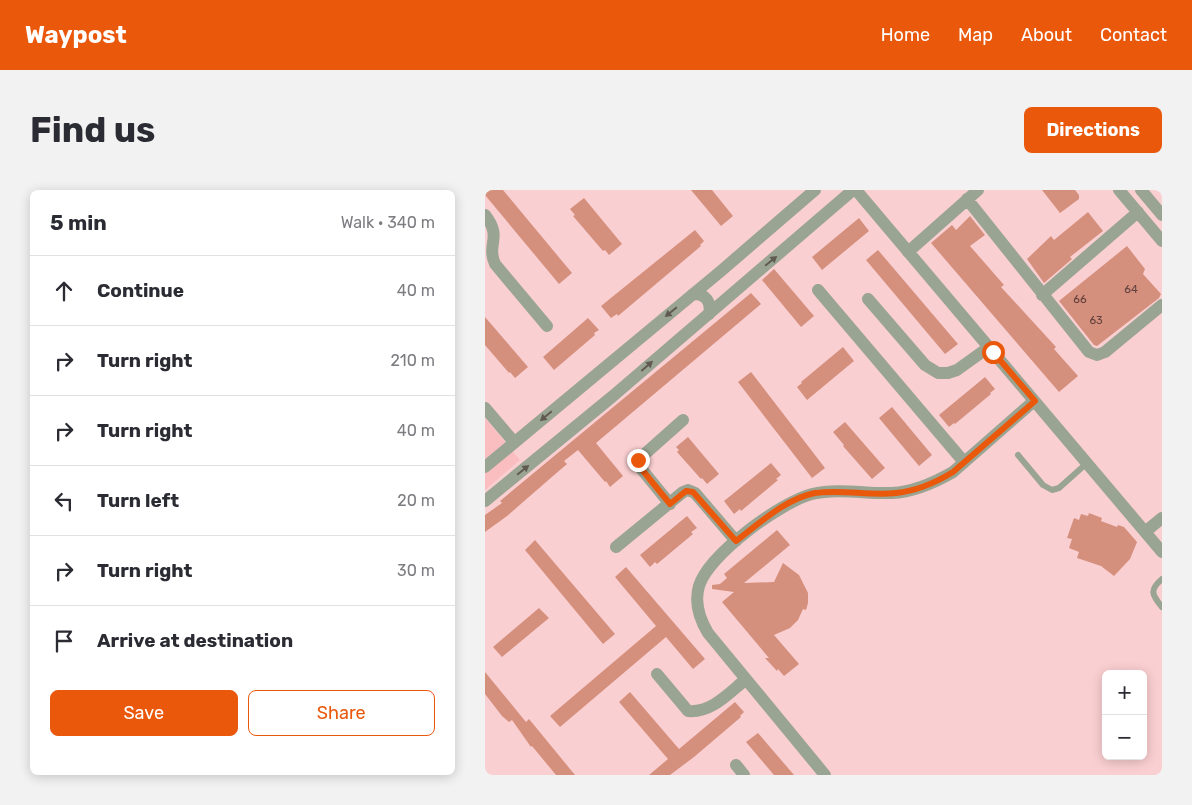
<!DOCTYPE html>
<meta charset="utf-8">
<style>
body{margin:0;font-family:Rubik,sans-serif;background:#f2f2f3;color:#2b2b33}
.controls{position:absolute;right:15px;bottom:15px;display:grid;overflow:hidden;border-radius:8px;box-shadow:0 2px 12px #0003}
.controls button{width:45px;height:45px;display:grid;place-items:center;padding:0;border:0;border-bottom:1px solid #e1e1e2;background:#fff;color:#2b2b33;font:25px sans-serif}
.stop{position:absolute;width:15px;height:15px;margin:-11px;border:4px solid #ea580c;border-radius:50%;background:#fff}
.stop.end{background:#ea580c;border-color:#fff;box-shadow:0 1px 5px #0008}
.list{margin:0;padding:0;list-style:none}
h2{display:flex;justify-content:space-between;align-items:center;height:65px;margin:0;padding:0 20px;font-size:21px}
h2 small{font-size:16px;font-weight:400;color:#7c7c81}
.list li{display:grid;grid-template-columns:32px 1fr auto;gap:15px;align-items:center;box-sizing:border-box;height:70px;padding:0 20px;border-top:1px solid #e1e1e2}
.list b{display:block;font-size:19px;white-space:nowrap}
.list em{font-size:16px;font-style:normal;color:#7c7c81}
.actions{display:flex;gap:10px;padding:15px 20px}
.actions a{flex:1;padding:11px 0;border:1px solid #ea580c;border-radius:8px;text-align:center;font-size:18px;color:#ea580c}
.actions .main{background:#ea580c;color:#fff}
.icon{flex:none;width:28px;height:28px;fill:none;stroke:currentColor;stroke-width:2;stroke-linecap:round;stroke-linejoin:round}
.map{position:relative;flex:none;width:677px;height:585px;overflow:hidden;border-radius:8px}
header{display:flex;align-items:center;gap:30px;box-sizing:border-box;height:70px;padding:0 25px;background:#ea580c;color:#fff}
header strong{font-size:24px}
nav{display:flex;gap:28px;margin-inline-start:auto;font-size:18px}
.intro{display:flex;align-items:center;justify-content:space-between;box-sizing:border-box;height:120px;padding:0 30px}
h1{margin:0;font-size:35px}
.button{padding:12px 22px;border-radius:8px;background:#ea580c;color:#fff;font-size:18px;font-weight:700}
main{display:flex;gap:30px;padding:0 30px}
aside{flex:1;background:#fff;border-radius:8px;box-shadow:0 2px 12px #0003}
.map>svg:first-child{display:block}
.built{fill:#fabdc0}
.building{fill:#d58f7d}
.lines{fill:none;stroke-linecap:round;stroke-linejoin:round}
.lane{stroke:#99a493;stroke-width:6}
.street{stroke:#99a493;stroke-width:12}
.oneway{fill:#615a53}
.route{stroke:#ea580c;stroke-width:6}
.labels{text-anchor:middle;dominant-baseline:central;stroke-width:5;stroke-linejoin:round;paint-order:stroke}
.number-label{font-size:11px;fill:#62423e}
</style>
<header>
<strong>Waypost</strong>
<nav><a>Home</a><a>Map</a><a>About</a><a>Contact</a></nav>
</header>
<div class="intro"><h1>Find us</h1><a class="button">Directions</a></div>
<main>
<aside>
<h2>5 min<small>Walk · 340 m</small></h2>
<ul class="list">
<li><svg class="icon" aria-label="ahead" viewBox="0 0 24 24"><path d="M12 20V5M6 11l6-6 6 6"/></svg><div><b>Continue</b></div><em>40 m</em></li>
<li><svg class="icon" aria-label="right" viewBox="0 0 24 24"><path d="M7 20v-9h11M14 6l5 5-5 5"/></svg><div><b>Turn right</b></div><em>210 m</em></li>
<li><svg class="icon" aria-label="right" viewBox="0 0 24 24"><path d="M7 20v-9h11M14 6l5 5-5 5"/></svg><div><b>Turn right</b></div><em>40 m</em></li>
<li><svg class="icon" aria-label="left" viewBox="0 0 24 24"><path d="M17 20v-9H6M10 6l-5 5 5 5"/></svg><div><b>Turn left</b></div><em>20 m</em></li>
<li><svg class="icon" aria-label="right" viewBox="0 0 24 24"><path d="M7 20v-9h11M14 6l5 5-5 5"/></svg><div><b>Turn right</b></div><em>30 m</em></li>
<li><svg class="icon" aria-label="arrive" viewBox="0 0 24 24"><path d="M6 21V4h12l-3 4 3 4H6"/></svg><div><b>Arrive at destination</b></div></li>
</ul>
<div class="actions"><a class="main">Save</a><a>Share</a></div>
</aside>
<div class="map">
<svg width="677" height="585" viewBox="0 0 677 585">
<rect width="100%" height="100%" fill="#facfd1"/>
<path class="built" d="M 0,228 L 35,270 L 0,300 Z"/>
<path class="building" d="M 0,0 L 18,0 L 87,83 L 74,94 L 0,5 Z
M 206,0 L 227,0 L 248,26 L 236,36 Z
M 557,0 L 590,0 L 594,5 L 594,9 L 575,23 Z
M 99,8 L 137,54 L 124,65 L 120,60 L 118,61 L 88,26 L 90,25 L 85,19 Z
M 603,22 L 618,41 L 585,67 L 587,69 L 559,93 L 542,69 L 566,46 L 569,50 Z
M 485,26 L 500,45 L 485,56 L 519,95 L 516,97 L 571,157 L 569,159 L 593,186 L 574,202 L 446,53 L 467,35 L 471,40 Z
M 374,28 L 384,41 L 337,80 L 327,67 Z
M 210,40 L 219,51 L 215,55 L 216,56 L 133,126 L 132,124 L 126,128 L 116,116 Z
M 642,56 L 660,79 L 658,84 L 676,104 L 674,108 L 612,156 L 609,155 L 574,111 Z
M 393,60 L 473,154 L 460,164 L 381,70 Z
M 289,79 L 329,126 L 316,137 L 277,90 Z
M 266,103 L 276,114 L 111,253 L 138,286 L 125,297 L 121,291 L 120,292 L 93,260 L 79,271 L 82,274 L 68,286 L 22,326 L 0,342 L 0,325 L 17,313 L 15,311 Z
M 0,127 L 43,177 L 30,188 L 25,182 L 24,183 L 0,155 Z
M 103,128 L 114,140 L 109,143 L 110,145 L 69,180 L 58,167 Z
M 358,157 L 369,171 L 322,210 L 312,197 L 317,193 L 316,192 Z
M 266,182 L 340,278 L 327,288 L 253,192 Z
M 500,187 L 510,199 L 505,203 L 506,204 L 470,234 L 469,233 L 464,237 L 454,225 Z
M 407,217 L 447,265 L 434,276 L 394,228 Z
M 360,232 L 400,278 L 387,289 L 358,256 L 359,255 L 348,242 Z
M 203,247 L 234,284 L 222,294 L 217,288 L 216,289 L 192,262 L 194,260 L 191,257 Z
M 286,273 L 296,285 L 291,289 L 293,290 L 256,321 L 255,319 L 249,324 L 239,311 Z
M 604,323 L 617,328 L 616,331 L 632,337 L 633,335 L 639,337 L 652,352 L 645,369 L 629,386 L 616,376 L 592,368 L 594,362 L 584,358 L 587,349 L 582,348 L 589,328 L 594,330 L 596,324 L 603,326 Z
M 202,326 L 212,338 L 206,342 L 208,344 L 172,374 L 170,372 L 165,377 L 155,365 Z
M 292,340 L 305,355 L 259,393 L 289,392 L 298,373 L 314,385 L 323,403 L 323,413 L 321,420 L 318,419 L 313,430 L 305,438 L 289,445 L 314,474 L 299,486 L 293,479 L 292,481 L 280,468 L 284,468 L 237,412 L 249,402 L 227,399 L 227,395 L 235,394 L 242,388 L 239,384 Z
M 50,350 L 130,444 L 118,454 L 40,360 Z
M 141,377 L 220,469 L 208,479 L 181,447 L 75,537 L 65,526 L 171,436 L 130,387 Z
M 54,418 L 64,428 L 17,467 L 8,457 Z
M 0,482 L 41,532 L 44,529 L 90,585 L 71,585 L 47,556 L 46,557 L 27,530 L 24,532 L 17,526 L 0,504 Z
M 145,502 L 194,559 L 250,512 L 259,522 L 255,526 L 256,527 L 209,567 L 185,585 L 164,585 L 183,569 L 134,512 Z
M 273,543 L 309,585 L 289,585 L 261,552 Z"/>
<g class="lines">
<path class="lane" d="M 533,265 L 558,295 L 567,300 L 574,298 L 602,273
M 677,389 C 664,400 667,405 677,417"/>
<path class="street" d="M 371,0 L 677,362
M 634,0 L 677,51
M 656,0 L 677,25
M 482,9 L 604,162 L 612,165 L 620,162 L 677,115
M 0,25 C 18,48 1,53 10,74 L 62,136
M 423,62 L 493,0
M 333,100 L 479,272
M 208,104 C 220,103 227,112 224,124
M 557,105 L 653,22
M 383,109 L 440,175 L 453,183 L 463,183 L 472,180 L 504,157
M 0,218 L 29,252
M 0,277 L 236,81 L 330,0
M 0,311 L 128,206 L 368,0
M 185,314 L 154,276 L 153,270 L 198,230
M 660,342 L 677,328
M 131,357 L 198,302 L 203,300 L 210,303 L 251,351
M 172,484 L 203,521 C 226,523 243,504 260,490
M 251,575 L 259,585
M 340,585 L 223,443 C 214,428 209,413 214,396 C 224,364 296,312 327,304 C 354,298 381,304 407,303 C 429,302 449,293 468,282 L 549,211"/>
</g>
<defs><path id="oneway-solid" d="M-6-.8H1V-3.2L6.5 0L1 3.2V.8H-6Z" transform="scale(1.25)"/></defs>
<g class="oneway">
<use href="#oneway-solid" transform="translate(286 71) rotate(-39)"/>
<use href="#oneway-solid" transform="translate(186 122) rotate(141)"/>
<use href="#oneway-solid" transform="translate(162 176) rotate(-41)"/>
<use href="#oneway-solid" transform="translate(61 226) rotate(140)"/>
<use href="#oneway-solid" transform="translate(38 280) rotate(-39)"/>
</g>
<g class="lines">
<path class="route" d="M 153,270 L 154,276 L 185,314 L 201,301 L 208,302 L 251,351 C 275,333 300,309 330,303 C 357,299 384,306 411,303 C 432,301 450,293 468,282 L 550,211 L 508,162"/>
</g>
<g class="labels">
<g class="number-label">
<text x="646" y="99">64</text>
<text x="595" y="109">66</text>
<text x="611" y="130">63</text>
</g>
</g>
</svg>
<div class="controls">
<button>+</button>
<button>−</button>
</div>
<div class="stop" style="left:508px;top:162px"></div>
<div class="stop end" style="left:153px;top:270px"></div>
</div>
</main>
